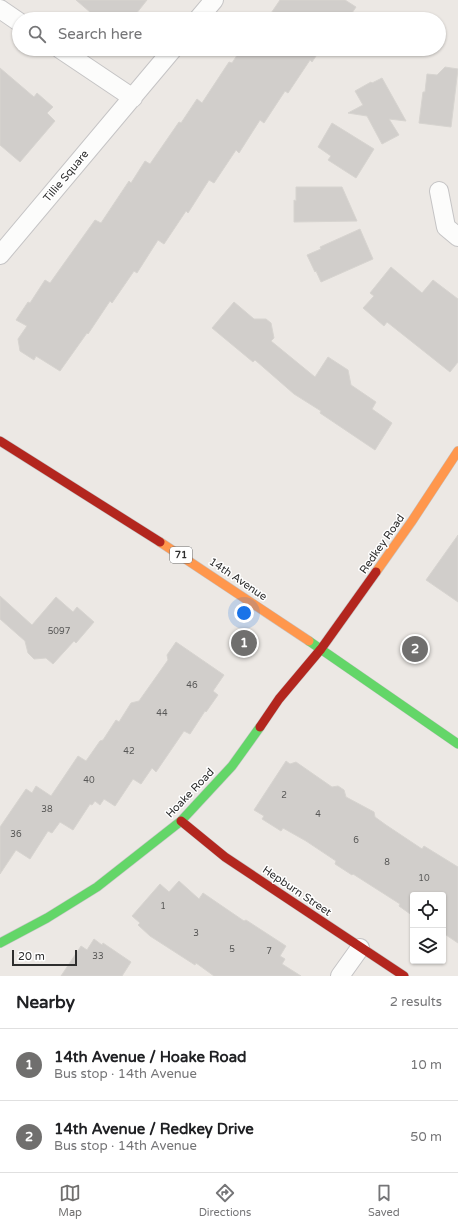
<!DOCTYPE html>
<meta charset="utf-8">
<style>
body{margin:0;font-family:"Varela Round",sans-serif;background:#f6f6f6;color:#202124}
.controls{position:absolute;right:12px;bottom:12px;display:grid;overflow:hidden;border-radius:4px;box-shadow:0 1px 3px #0004}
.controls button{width:36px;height:36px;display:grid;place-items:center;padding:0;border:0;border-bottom:1px solid #e0e0e0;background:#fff;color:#202124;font:20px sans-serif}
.scale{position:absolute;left:12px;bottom:10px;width:65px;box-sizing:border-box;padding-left:4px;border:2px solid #2e2e2e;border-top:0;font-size:11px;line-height:14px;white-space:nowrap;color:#2e2e2e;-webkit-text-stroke:3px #fff;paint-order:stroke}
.you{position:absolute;left:244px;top:613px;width:14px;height:14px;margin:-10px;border:3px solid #fff;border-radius:50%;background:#1a73e8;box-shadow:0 0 0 6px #1a73e833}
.badge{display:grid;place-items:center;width:26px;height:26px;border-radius:50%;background:#706f6e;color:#fff;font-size:13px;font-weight:700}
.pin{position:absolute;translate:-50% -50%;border:2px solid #fff;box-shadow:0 1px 4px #0006}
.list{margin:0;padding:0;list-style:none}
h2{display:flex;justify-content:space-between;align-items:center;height:52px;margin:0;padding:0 16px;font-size:17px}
h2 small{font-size:13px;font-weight:400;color:#757577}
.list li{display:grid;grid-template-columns:26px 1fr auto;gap:12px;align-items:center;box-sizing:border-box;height:72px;padding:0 16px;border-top:1px solid #e0e0e0}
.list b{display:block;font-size:15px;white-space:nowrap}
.list p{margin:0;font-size:13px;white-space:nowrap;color:#757577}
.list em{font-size:13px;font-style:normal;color:#757577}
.icon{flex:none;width:22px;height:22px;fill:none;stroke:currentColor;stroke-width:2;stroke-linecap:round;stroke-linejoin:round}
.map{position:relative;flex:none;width:458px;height:976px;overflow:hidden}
.search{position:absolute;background:#fff;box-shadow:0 1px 3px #0004;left:12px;right:12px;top:12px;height:44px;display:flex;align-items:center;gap:10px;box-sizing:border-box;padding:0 14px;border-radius:22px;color:#757577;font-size:15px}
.sheet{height:196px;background:#fff}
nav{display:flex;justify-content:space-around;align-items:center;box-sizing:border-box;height:56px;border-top:1px solid #e0e0e0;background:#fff;font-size:11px;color:#757577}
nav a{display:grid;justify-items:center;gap:2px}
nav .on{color:#706f6e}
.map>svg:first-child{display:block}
.building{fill:#d1cecb;stroke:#d7d4d0}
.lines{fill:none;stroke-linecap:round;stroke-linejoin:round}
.street-casing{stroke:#c5c4c5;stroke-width:20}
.fast-casing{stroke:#c5c4c5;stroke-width:10}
.slow-casing{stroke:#c5c4c5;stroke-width:10}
.jam-casing{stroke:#c5c4c5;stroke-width:10}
.street{stroke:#fcfcfb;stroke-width:18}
.fast{stroke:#63d668;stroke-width:9}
.slow{stroke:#ff974d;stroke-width:9}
.jam{stroke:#b3261e;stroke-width:9}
.labels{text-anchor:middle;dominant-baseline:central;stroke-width:3;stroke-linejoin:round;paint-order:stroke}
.number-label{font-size:9px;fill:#585857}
.shield{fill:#fff;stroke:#6d6d6d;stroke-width:1}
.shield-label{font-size:10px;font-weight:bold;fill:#2e2e2e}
.street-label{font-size:11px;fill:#2e2e2e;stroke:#fff}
</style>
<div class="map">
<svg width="458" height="976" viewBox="0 0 458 976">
<rect width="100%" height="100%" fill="#ece8e4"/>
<path class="building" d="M 76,0 L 147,0 L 132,19 L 98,19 Z
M 280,0 L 345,0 L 356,7 L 348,19 L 267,19 Z
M 241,49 L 323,49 L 322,52 L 320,50 L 312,62 L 310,60 L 288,93 L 285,91 L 264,123 L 260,120 L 239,153 L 236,150 L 214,183 L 209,180 L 188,213 L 186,211 L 164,244 L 158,240 L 137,273 L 134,271 L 112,303 L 110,301 L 88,334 L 87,333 L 60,371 L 36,356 L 34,360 L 20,351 L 18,339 L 27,326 L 16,320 L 28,302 L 30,303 L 45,280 L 50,283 L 95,220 L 101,223 L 129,181 L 131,183 L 145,161 L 150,164 L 179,122 L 181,123 L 197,99 L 202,103 L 229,62 L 232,63 Z
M 445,67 L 458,69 L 451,127 L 419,123 L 423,92 L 425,92 L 427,74 L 437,75 Z
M 0,68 L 34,97 L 37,93 L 53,107 L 47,113 L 55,121 L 20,162 L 0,145 Z
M 382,78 L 406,121 L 389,119 L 399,135 L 382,144 L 367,116 L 348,113 L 363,105 L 355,91 L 371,82 L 372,83 Z
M 332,123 L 374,149 L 356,178 L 328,160 L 331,156 L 318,147 Z
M 296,187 L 342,187 L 357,221 L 294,222 L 294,200 L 296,201 Z
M 360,229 L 373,259 L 321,282 L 316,271 L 315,272 L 307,255 L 321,249 L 320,247 Z
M 391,267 L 422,293 L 433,280 L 458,299 L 458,362 L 450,372 L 387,322 L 384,326 L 363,308 L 374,296 L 370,293 Z
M 234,302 L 254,319 L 266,319 L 271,323 L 274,338 L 271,341 L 315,377 L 328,357 L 348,370 L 351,385 L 376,402 L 372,409 L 392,423 L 375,450 L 320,413 L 321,411 L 294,394 L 255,360 L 253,362 L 212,328 Z
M 458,535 L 458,602 L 426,580 Z
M 0,596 L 32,625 L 56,597 L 73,612 L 77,607 L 94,622 L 76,643 L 74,641 L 53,664 L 46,658 L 34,659 L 28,653 L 25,641 L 0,619 Z
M 176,642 L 224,675 L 213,691 L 218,695 L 206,712 L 205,711 L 190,734 L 184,731 L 156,772 L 152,768 L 141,784 L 133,779 L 115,806 L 104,799 L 100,805 L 95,801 L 92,805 L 90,804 L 73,830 L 60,822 L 52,833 L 48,831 L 30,859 L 16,850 L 0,874 L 0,827 L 26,789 L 32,793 L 36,786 L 51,796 L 78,756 L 86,761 L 100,741 L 103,740 L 116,720 L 119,722 L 131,703 L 139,701 L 168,660 L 167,655 Z
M 286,761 L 290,764 L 296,762 L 332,787 L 338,786 L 344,790 L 346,797 L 374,812 L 375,817 L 386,825 L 422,849 L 424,846 L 458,867 L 458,943 L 443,933 L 443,895 L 413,895 L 413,916 L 399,906 L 400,904 L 353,874 L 352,875 L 335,864 L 336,861 L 306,841 L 283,828 L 281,831 L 262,819 L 264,816 L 254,810 Z
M 179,881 L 199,899 L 203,893 L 244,921 L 246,920 L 286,946 L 280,956 L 285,959 L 282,964 L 301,976 L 214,976 L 196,963 L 195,965 L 150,936 L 138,925 L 140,923 L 132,916 L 160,884 L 169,892 Z
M 94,939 L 102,945 L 103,943 L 131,962 L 122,976 L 61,976 L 81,946 L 87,950 Z"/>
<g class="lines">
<g class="street-casing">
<path id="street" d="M 0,9 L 19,22
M 198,19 L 214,0
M 60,49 L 133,98
M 439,191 L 446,227 L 458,237
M 0,255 L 173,49
M 340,976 L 360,948"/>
</g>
<g class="fast-casing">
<path id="fast" d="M 309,641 L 458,744
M 0,943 L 47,918 L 97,887 L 181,821 L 232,766 L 260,727"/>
</g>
<g class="slow-casing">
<path id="slow" d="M 160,542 L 309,641
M 376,572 L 412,521 L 458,451"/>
</g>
<g class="jam-casing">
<path id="jam" d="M 0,441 L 160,542
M 260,727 L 279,699 L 321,649 L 376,572
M 181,821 L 225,857 L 404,976"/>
</g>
<use href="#street" class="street"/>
<use href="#fast" class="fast"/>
<use href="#slow" class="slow"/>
<use href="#jam" class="jam"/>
</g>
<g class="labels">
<g class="number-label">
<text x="59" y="631">5097</text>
<text x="192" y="685">46</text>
<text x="162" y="713">44</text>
<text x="129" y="751">42</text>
<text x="89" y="780">40</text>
<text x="284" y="795">2</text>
<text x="47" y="809">38</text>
<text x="318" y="814">4</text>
<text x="16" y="834">36</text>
<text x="356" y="840">6</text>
<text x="387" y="862">8</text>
<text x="424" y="878">10</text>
<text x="163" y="906">1</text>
<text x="196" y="933">3</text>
<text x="232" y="949">5</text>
<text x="269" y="951">7</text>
<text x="98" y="956">33</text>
</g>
<rect class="shield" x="170" y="547" width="22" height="16" rx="3"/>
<g class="shield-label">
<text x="181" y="555">71</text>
</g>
<g class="street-label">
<text transform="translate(66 176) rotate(-50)">Tillie Square</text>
<text transform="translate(382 544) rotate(-55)">Redkey Road</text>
<text transform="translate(238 579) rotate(34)">14th Avenue</text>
<text transform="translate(190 793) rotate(-46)">Hoake Road</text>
<text transform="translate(297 891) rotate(34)">Hepburn Street</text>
</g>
</g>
</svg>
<div class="controls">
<button><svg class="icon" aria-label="locate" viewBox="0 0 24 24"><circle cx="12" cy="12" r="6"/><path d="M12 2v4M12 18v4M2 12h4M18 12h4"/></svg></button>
<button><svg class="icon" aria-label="layers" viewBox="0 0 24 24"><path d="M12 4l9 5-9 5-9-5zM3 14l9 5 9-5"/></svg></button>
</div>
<div class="scale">20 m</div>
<div class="you"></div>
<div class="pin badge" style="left:244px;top:643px">1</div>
<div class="pin badge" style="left:415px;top:649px">2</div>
<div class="search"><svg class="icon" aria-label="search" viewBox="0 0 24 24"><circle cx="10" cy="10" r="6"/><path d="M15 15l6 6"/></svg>Search here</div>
</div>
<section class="sheet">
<h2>Nearby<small>2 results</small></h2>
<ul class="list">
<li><span class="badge">1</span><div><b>14th Avenue / Hoake Road</b><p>Bus stop · 14th Avenue</p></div><em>10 m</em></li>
<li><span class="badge">2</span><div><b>14th Avenue / Redkey Drive</b><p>Bus stop · 14th Avenue</p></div><em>50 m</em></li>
</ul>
</section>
<nav>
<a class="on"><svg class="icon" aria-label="map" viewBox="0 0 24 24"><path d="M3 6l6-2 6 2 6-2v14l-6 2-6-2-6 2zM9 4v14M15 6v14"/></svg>Map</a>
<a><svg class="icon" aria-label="directions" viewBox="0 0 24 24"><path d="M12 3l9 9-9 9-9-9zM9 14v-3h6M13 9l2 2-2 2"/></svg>Directions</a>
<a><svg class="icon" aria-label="saved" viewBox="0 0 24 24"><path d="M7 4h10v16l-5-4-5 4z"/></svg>Saved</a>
</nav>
